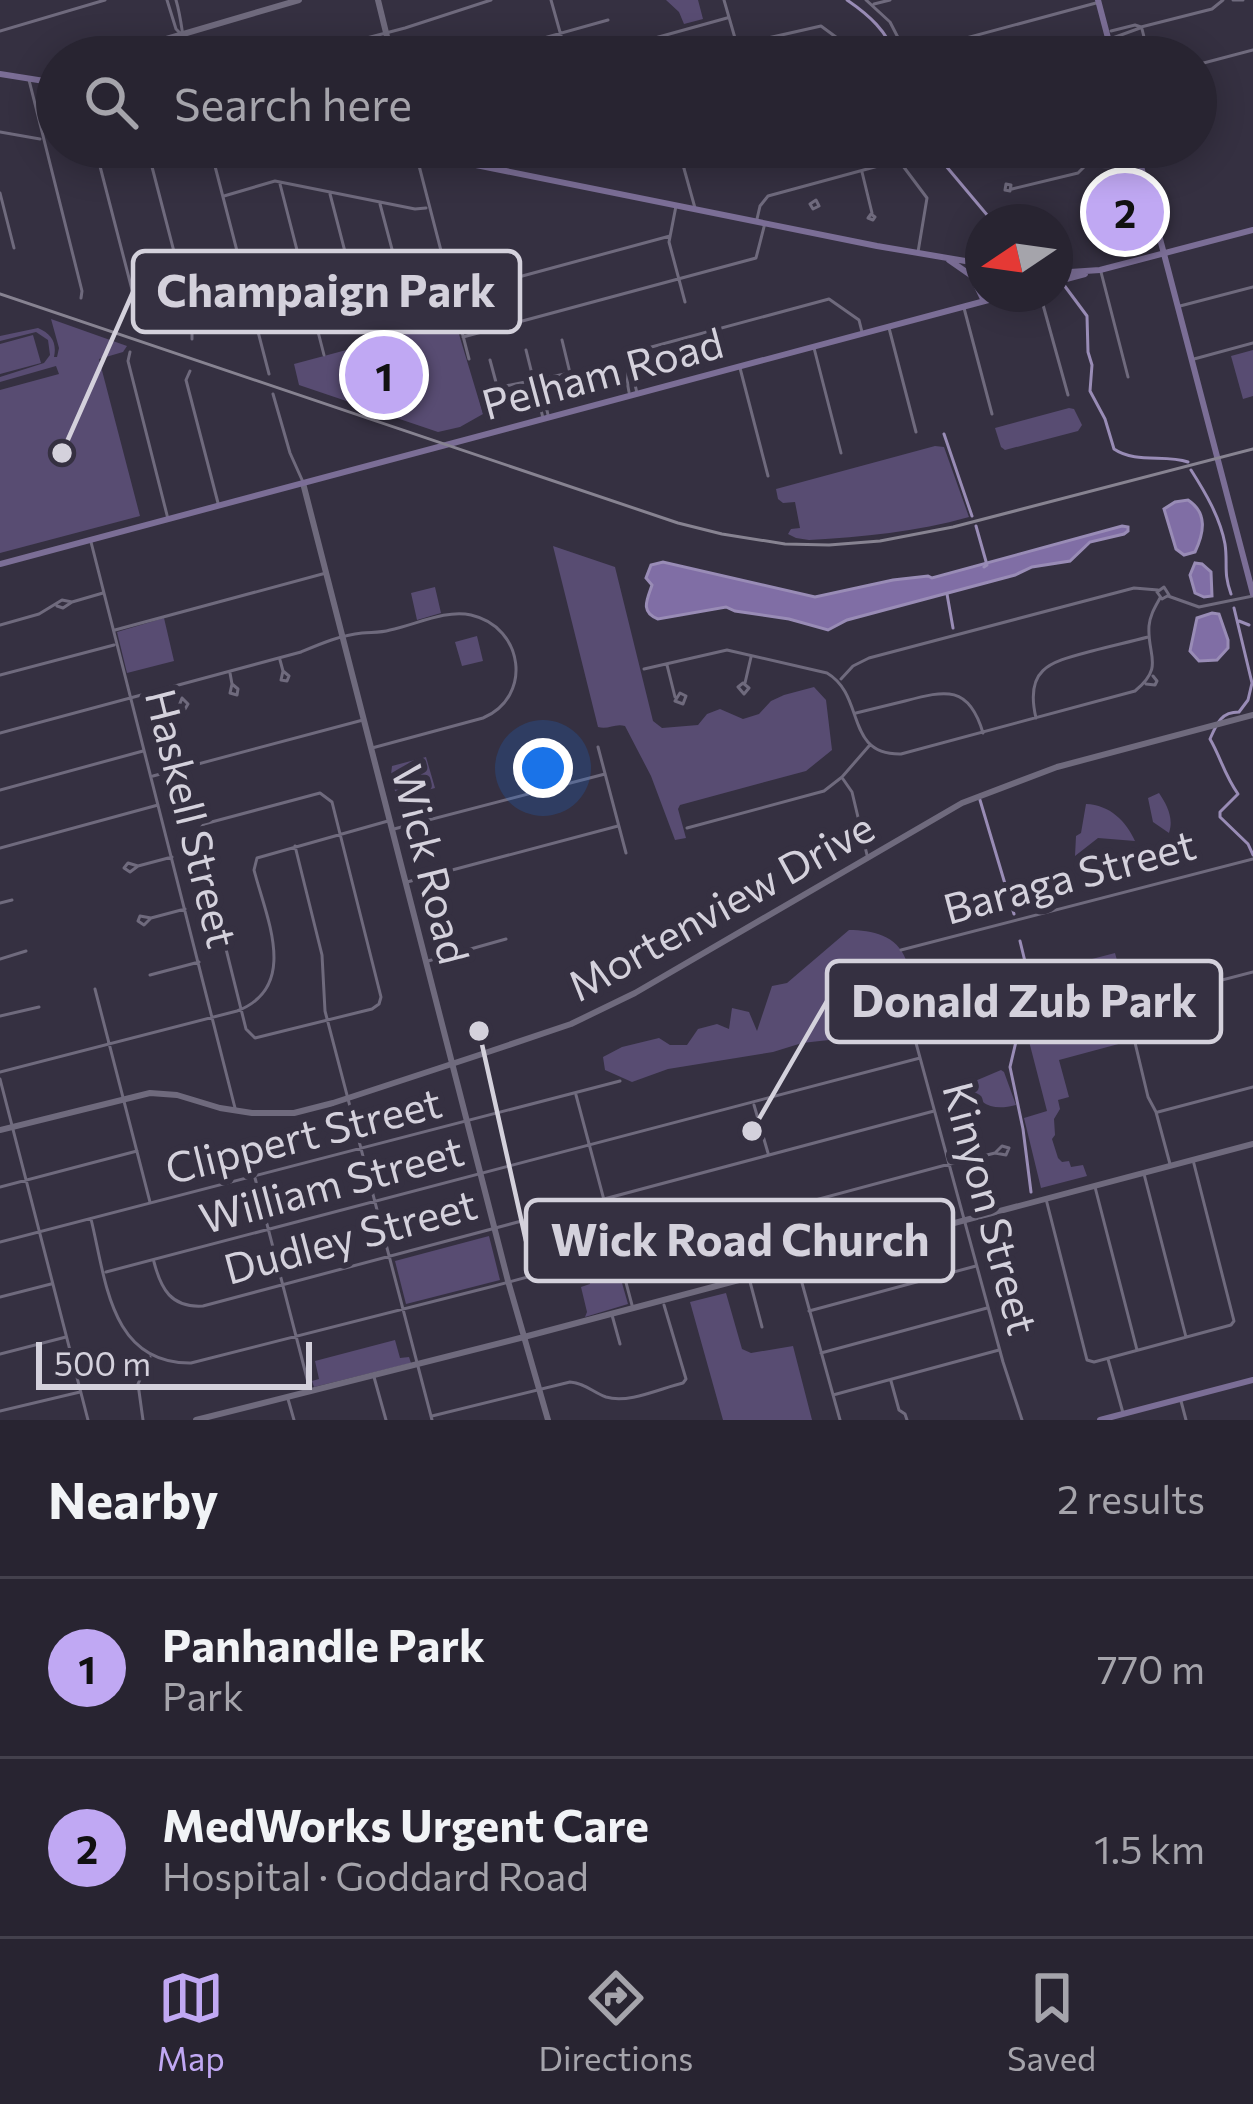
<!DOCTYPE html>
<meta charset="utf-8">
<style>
body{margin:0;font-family:Commissioner,sans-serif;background:#34303d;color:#f1f3f6}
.compass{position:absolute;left:965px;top:204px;width:108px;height:108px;border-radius:50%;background:#282431;box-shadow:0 6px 30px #0003;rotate:257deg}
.scale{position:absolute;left:36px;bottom:30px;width:276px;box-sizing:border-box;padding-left:12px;border:6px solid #d4d1dc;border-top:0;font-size:33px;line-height:42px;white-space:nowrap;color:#d4d1dc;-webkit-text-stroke:9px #353041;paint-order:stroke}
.you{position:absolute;left:543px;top:768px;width:42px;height:42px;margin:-30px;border:9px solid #fff;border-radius:50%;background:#1a73e8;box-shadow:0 0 0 18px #1a73e833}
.badge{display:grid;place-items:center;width:78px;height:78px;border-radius:50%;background:#c0a8f3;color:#111;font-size:39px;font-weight:700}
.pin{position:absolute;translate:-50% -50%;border:6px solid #fff;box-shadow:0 3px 12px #0006}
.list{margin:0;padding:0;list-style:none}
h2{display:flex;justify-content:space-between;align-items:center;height:156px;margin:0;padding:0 48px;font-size:51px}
h2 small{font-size:39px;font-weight:400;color:#a5a4ab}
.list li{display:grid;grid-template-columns:78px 1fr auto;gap:36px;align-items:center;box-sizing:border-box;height:180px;padding:0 48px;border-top:3px solid #44414d}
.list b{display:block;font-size:45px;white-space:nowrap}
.list p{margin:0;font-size:39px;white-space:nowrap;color:#a5a4ab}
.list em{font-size:39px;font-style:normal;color:#a5a4ab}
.icon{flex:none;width:66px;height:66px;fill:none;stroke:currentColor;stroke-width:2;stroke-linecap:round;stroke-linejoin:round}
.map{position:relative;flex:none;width:1253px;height:1420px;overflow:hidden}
.search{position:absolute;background:#282431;box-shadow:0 6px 30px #0003;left:36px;right:36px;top:36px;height:132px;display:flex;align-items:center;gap:30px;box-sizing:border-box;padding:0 42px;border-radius:66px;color:#a5a4ab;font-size:45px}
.sheet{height:516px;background:#282431}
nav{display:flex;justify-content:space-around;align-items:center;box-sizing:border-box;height:168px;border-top:3px solid #44414d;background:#282431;font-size:33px;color:#a5a4ab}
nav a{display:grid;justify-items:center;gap:6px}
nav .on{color:#c0a8f3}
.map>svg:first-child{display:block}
.green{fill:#584c72}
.water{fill:#806ea5;stroke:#998cb6;stroke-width:3}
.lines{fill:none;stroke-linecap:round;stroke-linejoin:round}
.stream{stroke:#998cb6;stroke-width:3}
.minor{stroke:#6f6a7d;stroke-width:3}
.tertiary{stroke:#6f6a7d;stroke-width:6}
.secondary{stroke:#7b6e96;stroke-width:6}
.rail{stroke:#878391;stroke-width:3}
.labels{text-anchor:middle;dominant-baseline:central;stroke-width:12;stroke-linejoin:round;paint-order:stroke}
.street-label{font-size:42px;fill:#d4d1dc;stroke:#353041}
.leader{fill:none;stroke:#d4d1dc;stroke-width:4.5}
.callout-dot{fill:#d4d1dc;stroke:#353041;stroke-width:4.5}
.callout{fill:#353041;stroke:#d4d1dc;stroke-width:4.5}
.callout-label{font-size:45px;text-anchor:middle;font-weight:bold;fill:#d4d1dc}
</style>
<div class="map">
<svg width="1253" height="1420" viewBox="0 0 1253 1420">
<rect width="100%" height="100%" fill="#353041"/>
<path class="green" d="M 666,0 L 698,0 L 703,19 L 684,24 L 679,12 Z
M 51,319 L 127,346 L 123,352 L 99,359 L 140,516 L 0,553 L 0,390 L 59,374 L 56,366 L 0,382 L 0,377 L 44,363 L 50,355 L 48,340 L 36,332 L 0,341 L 0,336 L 38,328 C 52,334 57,343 54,357 L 57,357 L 59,348 Z
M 455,321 L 483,414 L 460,427 L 438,432 L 299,385 L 294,364 Z
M 33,335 L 41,363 L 0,374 L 0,344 Z
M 1253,350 L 1253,396 L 1243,399 L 1231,356 Z
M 1069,408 L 1074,409 L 1082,425 L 1078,431 L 1005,450 L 1001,447 L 995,428 Z
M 935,446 L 944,447 L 969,517 C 916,532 863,537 809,540 L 796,538 L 788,534 L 791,529 L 800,528 L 795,502 L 783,503 L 778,499 L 776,489 Z
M 553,546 L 615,567 L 653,721 L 662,728 L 698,725 L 707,714 L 720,709 L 743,719 L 759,714 L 771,701 L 784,695 L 814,687 L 826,700 L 832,750 L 806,771 L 680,805 L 678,809 L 686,838 L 675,840 L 651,776 L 625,726 C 615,723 608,730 598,727 Z
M 435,587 L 441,613 L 417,620 L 411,593 Z
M 164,618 L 174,661 L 127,673 L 117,632 Z
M 477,636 L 483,661 L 462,666 L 455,642 Z
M 426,757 L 435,788 L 404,796 L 396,795 L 391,775 L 392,766 Z
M 1159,793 C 1167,805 1174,818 1169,833 L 1153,822 L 1148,798 Z
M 1086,804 C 1110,805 1126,821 1135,841 L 1098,838 L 1075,856 L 1076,836 L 1081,833 Z
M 849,930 C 872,930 897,935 906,960 C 911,974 913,984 922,997 L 907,1003 L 877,1026 L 858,1025 L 829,1040 L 802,1043 L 773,1052 L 668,1069 L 632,1082 L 605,1070 L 603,1057 L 622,1047 L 659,1038 L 670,1045 L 687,1045 L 698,1029 L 717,1024 L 729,1029 L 732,1008 L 749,1012 L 757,1031 L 772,986 L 787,983 Z
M 1115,953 L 1127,997 L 1115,1001 L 1126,1042 L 1059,1060 L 1069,1097 L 1058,1100 L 1060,1109 L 1054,1119 L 1055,1135 L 1052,1139 L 1058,1158 L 1062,1162 L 1069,1161 L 1071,1167 L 1083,1165 L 1087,1176 L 1041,1188 L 1024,1118 L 1047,1111 L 1023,1018 L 1033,984 L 1031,975 Z
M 1001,1070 L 1004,1072 L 1016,1105 C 993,1111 980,1106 968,1084 Z
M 489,1236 L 500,1280 L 406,1304 L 395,1261 Z
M 614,1255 L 628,1304 L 585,1317 L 587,1312 L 581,1287 L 590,1284 L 587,1268 L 559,1275 L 556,1271 Z
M 726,1293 L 742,1349 L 751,1353 L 793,1346 L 812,1420 L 723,1420 L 690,1302 Z
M 395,1340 L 400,1358 L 409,1357 L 411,1363 L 314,1387 L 312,1381 L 319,1379 L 315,1361 Z"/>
<path class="water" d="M 1188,500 C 1208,513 1204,533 1195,552 L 1184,555 L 1176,549 L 1164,509 L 1175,502 Z
M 1122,526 L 1128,527 L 1128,531 L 1124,534 L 1090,542 L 1070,561 L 1032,567 L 1015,575 L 847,620 L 828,630 L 789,619 L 735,611 L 726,607 L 658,619 C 639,612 648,598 652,585 L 646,578 L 651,565 L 663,562 L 815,597 L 893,580 L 928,576 L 932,578 Z
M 1195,563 L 1202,564 L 1211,572 L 1212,596 L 1204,597 L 1195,593 L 1190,575 Z
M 1212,613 L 1219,614 L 1228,640 L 1228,648 L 1217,660 L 1199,661 L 1190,651 L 1197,618 Z"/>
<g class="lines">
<path class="stream" d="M 847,0 C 869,15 887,31 896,57
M 930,147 L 993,222
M 1061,281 L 1087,316 L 1088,352 L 1092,365 L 1090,391 L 1105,419 L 1114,449 C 1136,464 1165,454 1188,462
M 944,434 L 972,516
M 1191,470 C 1205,492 1220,517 1225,544 C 1228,564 1223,572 1231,594
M 976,526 L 987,565 L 984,567
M 947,594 L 953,628
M 1234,608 L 1252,683 L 1248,700 L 1239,712 C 1221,712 1217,723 1210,739 C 1221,758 1224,774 1238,794 L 1220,812 L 1220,817 L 1248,844 L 1253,855
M 1239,621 L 1249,625
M 980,800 L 1014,914
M 1020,941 L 1030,982 L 1010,1067 L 1023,1129 L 1031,1192"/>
<path class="minor" d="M 167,0 L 176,29 L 180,33
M 176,0 C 182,20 182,37 187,57
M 551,0 L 567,57
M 724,0 L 737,45 L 821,26 L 844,43 L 848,57
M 866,0 L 890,22 L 908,57
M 1233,0 L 1243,0
M 874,4 L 890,0
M 1142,29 L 1149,57
M 0,31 L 105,0
M 1111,31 L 1135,25 L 1141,27 L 1212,9 L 1223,0
M 1110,39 L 1140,28
M 907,54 L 1096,3
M 294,57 L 405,28 L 491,0
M 476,57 L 608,20
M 655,57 L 651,44 L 655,38 L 727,18
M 1093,57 L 1109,53
M 1196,65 L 1253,50
M 29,80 L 82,291 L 81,298
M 0,132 L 40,139
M 95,147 L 136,305 L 136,316
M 192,147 L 155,158 L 151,163 L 192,321 L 192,339
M 210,147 L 269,374
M 455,147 L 457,159
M 678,147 L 695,208
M 968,147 L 973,149 L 977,147
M 416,154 L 469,359
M 1136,154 L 1106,161 L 1090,161 C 1104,173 1123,163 1139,159
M 895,162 L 903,166 L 927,198 L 918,252
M 684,167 L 759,147
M 862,172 L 872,213
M 280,184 L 324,355
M 1006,184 L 1011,185 L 1010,191 L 1005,190 Z
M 1012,189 L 1078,173 L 1090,161 L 1082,147
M 0,193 L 14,248
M 330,194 L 369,344
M 224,196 L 275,181 L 415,209 L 426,208
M 816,200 L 819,206 L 813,209 L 810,204 Z
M 380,204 L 414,332
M 676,206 L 669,242 L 685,302
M 871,214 L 875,217 L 873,220 L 868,218 Z
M 757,219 L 760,206 L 768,196 L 893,162 L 902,156 L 906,147
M 1101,272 L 1128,377
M 1040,294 L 1068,395
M 452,295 L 670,236
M 1180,306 L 1253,287
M 964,308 L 992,414
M 889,328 L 916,432
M 463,337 L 756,258 L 765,223
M 814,348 L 841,453
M 526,350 L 543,418
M 130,352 L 128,361 L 168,519
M 1194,359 L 1253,343
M 490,360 L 497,386
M 631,368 L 637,393
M 740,368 L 768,476
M 190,371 L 186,380 L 218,503
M 541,383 L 548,415
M 481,391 L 570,373 L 562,340
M 629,392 C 625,375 629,358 644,349 L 829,299 L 859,320 L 862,332
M 273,394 L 290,453 L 303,482
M 91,542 L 235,1108
M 1164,587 L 1169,595 L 1162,599 L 1157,592 Z
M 1168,596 L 1199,607 L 1253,596
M 57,606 L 63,608 L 72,602 L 103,593
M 0,625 L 39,614 L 62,600 L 72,602
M 115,630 L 326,573
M 280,660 L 283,671 L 281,680 L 287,681 L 289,676 L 283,671
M 667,665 L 675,697
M 644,669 L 727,650 L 827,673 C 866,696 844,755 901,754 L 1135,691 C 1165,666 1147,656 1149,626 C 1150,615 1155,607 1160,598
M 230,673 L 232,684 L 230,693 L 237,695 L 238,689 L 232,684
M 0,675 L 114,645
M 841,679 L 853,666 L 869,658 L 1134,588 L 1158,590
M 743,683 L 749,688 L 744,694 L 738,687 Z
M 745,683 L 751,657
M 1146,684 L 1155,685 L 1157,681 L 1153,676
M 680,693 L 686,696 L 683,704 L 675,701 Z
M 182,698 L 188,704 L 185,709 L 179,706 Z
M 856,713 C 872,709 889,705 905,701 C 946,690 969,685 983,733
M 1036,718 C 1024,667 1051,662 1092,651 C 1111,646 1129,642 1148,637
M 0,733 L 301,652 C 320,644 341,635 362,633 C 372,632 380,633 390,630 C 415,625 446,609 471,615 C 524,627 533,697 483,718 L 372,748
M 598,747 L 626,853
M 153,776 L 363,720
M 843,779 L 852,792 L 867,855
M 0,790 L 143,751
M 320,793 L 332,802 L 381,997 L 379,1004 L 372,1009 L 255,1038 L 246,1029 L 197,833 L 204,824 Z
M 687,828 L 824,791 L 842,777 L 869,746
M 394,829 L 605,774
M 295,846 L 322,955 L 325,1011 L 432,1420
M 0,848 L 158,805
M 138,866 L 130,872 L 124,868 L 128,863 L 138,866 L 172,857
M 407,882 L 618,826
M 0,903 L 12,900
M 151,918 L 144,925 L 138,921 L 140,916 L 151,918 L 185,909
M 901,950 L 1253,859
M 0,959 L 26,951
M 428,961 L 506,939
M 150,975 L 199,962
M 95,989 L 150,1202
M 907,1010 L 1003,1362 L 1022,1420
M 0,1016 L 39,1007
M 0,1072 L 237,1011 C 300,987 266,917 254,870 L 257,858 L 388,821
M 0,1079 L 88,1420
M 576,1095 L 632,1305
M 754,1105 L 768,1153
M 1158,1112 L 1253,1087
M 1170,1164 L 1156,1112 L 1148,1097 L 1126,1005 L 1253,972
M 1144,1174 L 1186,1337
M 255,1178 L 310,1390
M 0,1187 L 137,1151
M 1095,1187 L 1137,1350
M 1046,1199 L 1087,1360 L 1094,1362 L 1231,1325 L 1234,1321 L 1193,1160
M 91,1219 C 106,1280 110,1364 191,1363 L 494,1286 L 942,1166 L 995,1153 L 1006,1155 L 1009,1148 L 1002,1146 L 995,1153
M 0,1242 L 620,1081
M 154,1262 C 161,1289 171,1308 203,1306 L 934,1111
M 797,1265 L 840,1420
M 106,1272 L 920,1058
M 749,1278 L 762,1327
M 0,1297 L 51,1284
M 809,1311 L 976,1266
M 612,1315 L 620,1344
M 821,1353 L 987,1308
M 0,1354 L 66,1337
M 1108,1359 L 1123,1413
M 374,1377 L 386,1420
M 891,1381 L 899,1410 L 905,1414 L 907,1420
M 833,1395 L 999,1350
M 288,1399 L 294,1420
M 1181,1401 L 1186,1420
M 0,1411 L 80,1392
M 432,1416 L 570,1382 C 585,1383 592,1392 606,1397 C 629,1404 661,1388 683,1383 L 686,1379 L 664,1305
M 143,1420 L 138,1384 L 150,1357"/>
<path class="tertiary" d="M 378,0 L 392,57
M 105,57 L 299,0
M 48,82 L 57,71
M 303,483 L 508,1281 L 548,1420
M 0,1130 L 150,1093 L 177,1095 L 220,1108 L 252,1113 L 294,1113 L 333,1103 L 476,1056 L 571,1024 L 635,993 L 962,803 L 1057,767 L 1253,715
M 196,1420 L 524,1337 L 1253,1144"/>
<path class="secondary" d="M 1098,0 L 1113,57
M 0,74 L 57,83
M 387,147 L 877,246 L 983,264
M 1136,147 L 1253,594
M 949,260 L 972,276 L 984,301
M 1055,273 L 1100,270 L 1253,230
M 1055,282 L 1085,274
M 0,564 L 1011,294
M 1100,1420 L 1253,1380"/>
<path class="rail" d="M 0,294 L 678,523 L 722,534 L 785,544 L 829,545 L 880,541 L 953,527 L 1253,449"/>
</g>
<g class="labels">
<g class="street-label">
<text transform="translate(602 372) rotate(-15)">Pelham Road</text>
<text transform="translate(193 818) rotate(76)">Haskell Street</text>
<text transform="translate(432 864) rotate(76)">Wick Road</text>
<text transform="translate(1069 875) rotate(-15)">Baraga Street</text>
<text transform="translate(720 905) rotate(-29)">Mortenview Drive</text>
<text transform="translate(303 1134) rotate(-14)">Clippert Street</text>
<text transform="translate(331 1183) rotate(-15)">William Street</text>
<text transform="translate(992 1208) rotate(75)">Kinyon Street</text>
<text transform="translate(350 1235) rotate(-15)">Dudley Street</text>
</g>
</g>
<path class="leader" d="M62 453L133 292M752 1131L827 1001M479 1031L526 1241"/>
<g class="callout-dot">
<circle cx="62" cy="453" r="12"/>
<circle cx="752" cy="1131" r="12"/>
<circle cx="479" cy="1031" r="12"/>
</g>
<g class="callout">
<rect x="133" y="251" width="387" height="81" rx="12"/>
<rect x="827" y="961" width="394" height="81" rx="12"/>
<rect x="526" y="1200" width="427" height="81" rx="12"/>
</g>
<g class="callout-label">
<text x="326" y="307">Champaign Park</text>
<text x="1024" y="1017">Donald Zub Park</text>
<text x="740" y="1256">Wick Road Church</text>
</g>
</svg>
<svg class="compass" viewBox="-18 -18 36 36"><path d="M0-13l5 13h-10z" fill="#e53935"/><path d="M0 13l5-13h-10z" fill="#a5a4ab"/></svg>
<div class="scale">500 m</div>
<div class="you"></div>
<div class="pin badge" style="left:384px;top:375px">1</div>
<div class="pin badge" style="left:1125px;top:212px">2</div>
<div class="search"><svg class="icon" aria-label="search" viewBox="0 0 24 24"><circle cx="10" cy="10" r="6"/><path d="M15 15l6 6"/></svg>Search here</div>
</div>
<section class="sheet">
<h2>Nearby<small>2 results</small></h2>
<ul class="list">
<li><span class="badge">1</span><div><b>Panhandle Park</b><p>Park</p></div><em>770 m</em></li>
<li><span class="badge">2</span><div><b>MedWorks Urgent Care</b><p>Hospital · Goddard Road</p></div><em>1.5 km</em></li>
</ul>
</section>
<nav>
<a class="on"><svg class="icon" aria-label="map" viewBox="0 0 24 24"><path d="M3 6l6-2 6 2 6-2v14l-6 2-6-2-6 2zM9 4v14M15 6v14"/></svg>Map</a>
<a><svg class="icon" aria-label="directions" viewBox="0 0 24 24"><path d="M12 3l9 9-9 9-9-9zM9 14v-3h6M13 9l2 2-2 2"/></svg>Directions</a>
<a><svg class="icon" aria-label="saved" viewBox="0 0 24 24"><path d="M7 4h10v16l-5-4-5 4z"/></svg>Saved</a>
</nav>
